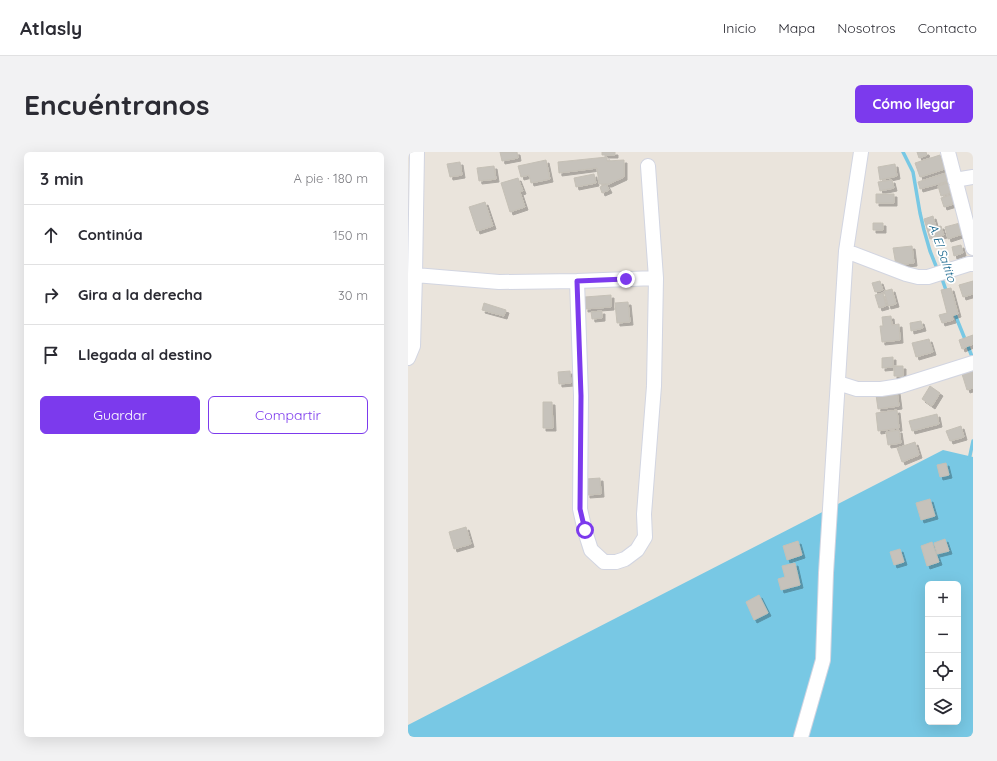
<!DOCTYPE html>
<html lang="es">
<meta charset="utf-8">
<style>
body{margin:0;font-family:Quicksand,sans-serif;background:#f2f2f3;color:#2b2b33}
.controls{position:absolute;right:12px;bottom:12px;display:grid;overflow:hidden;border-radius:6px;box-shadow:0 4px 16px #0002}
.controls button{width:36px;height:36px;display:grid;place-items:center;padding:0;border:0;border-bottom:1px solid #e1e1e2;background:#fff;color:#2b2b33;font:20px sans-serif}
.stop{position:absolute;width:12px;height:12px;margin:-9px;border:3px solid #7c3aed;border-radius:50%;background:#fff}
.stop.end{background:#7c3aed;border-color:#fff;box-shadow:0 1px 4px #0008}
.list{margin:0;padding:0;list-style:none}
h2{display:flex;justify-content:space-between;align-items:center;height:52px;margin:0;padding:0 16px;font-size:17px}
h2 small{font-size:13px;font-weight:400;color:#7c7c81}
.list li{display:grid;grid-template-columns:26px 1fr auto;gap:12px;align-items:center;box-sizing:border-box;height:60px;padding:0 16px;border-top:1px solid #e1e1e2}
.list b{display:block;font-size:15px;white-space:nowrap}
.list em{font-size:13px;font-style:normal;color:#7c7c81}
.actions{display:flex;gap:8px;padding:12px 16px}
.actions a{flex:1;padding:9px 0;border:1px solid #7c3aed;border-radius:6px;text-align:center;font-size:14px;color:#7c3aed}
.actions .main{background:#7c3aed;color:#fff}
.icon{flex:none;width:22px;height:22px;fill:none;stroke:currentColor;stroke-width:2;stroke-linecap:round;stroke-linejoin:round}
.map{position:relative;flex:none;width:565px;height:585px;overflow:hidden;border-radius:6px}
header{display:flex;align-items:center;gap:24px;box-sizing:border-box;height:56px;padding:0 20px;background:#fff;border-bottom:1px solid #e1e1e2}
header strong{font-size:19px}
nav{display:flex;gap:22px;margin-inline-start:auto;font-size:14px}
.intro{display:flex;align-items:center;justify-content:space-between;box-sizing:border-box;height:96px;padding:0 24px}
h1{margin:0;font-size:28px}
.button{padding:10px 18px;border-radius:6px;background:#7c3aed;color:#fff;font-size:14px;font-weight:700}
main{display:flex;gap:24px;padding:0 24px}
aside{flex:1;background:#fff;border-radius:6px;box-shadow:0 4px 16px #0002}
.map>svg:first-child{display:block}
.water{fill:#78c8e4;fill-rule:evenodd}
.lines{fill:none;stroke-linecap:round;stroke-linejoin:round}
.stream{stroke:#78c8e4;stroke-width:3.5}
.building{fill:#c6c2bb;stroke:#c5c0b6;filter:url(#shadow)}
.minor-casing{stroke:#d2d5e1;stroke-width:16}
.minor{stroke:#fff;stroke-width:14}
.route{stroke:#7c3aed;stroke-width:5}
.labels{text-anchor:middle;dominant-baseline:central;stroke-width:3.5;stroke-linejoin:round;paint-order:stroke}
.water-label{font-size:12px;font-style:italic;fill:#19678e;stroke:#fff}
</style>
<header>
<strong>Atlasly</strong>
<nav><a>Inicio</a><a>Mapa</a><a>Nosotros</a><a>Contacto</a></nav>
</header>
<div class="intro"><h1>Encuéntranos</h1><a class="button">Cómo llegar</a></div>
<main>
<aside>
<h2>3 min<small>A pie · 180 m</small></h2>
<ul class="list">
<li><svg class="icon" aria-label="ahead" viewBox="0 0 24 24"><path d="M12 20V5M6 11l6-6 6 6"/></svg><div><b>Continúa</b></div><em>150 m</em></li>
<li><svg class="icon" aria-label="right" viewBox="0 0 24 24"><path d="M7 20v-9h11M14 6l5 5-5 5"/></svg><div><b>Gira a la derecha</b></div><em>30 m</em></li>
<li><svg class="icon" aria-label="arrive" viewBox="0 0 24 24"><path d="M6 21V4h12l-3 4 3 4H6"/></svg><div><b>Llegada al destino</b></div></li>
</ul>
<div class="actions"><a class="main">Guardar</a><a>Compartir</a></div>
</aside>
<div class="map">
<svg width="565" height="585" viewBox="0 0 565 585">
<defs>
<filter id="shadow"><feDropShadow dx="3" dy="3" stdDeviation="0" flood-color="#0004"/></filter>
</defs>
<rect width="100%" height="100%" fill="#eae4dc"/>
<path class="water" d="M 535,298 L 565,305 L 565,585 L 0,585 L 0,573 ZM 520,432 L 550,432 L 550,570 L 520,570 Z"/>
<g class="lines">
<path class="stream" d="M 495,0 L 505,20 L 512,61 L 516,78 L 522,99 L 530,119
M 533,124 L 539,141
M 546,160 L 565,207
M 561,308 L 565,289"/>
</g>
<path class="building" d="M 92,0 L 109,0 L 110,6 L 94,9 Z
M 194,0 L 207,0 L 207,3 L 194,3 Z
M 509,0 L 518,0 L 519,3 L 511,6 Z
M 532,3 L 537,17 L 512,25 L 507,11 Z
M 199,5 L 199,9 L 216,8 L 216,25 L 201,32 L 191,32 L 189,16 L 151,21 L 150,10 Z
M 138,8 L 142,27 L 123,31 L 121,23 L 113,25 L 110,14 Z
M 52,10 L 54,23 L 42,25 L 39,12 Z
M 487,12 L 489,24 L 472,28 L 470,15 Z
M 86,14 L 88,27 L 71,29 L 69,16 Z
M 538,21 L 541,29 L 512,37 L 510,30 Z
M 186,22 L 188,31 L 168,35 L 166,26 Z
M 110,26 L 115,39 L 112,40 L 117,55 L 102,60 L 93,31 Z
M 484,28 L 486,36 L 472,39 L 470,30 Z
M 543,30 L 546,40 L 533,44 L 530,34 Z
M 198,32 L 201,38 L 194,41 L 192,35 Z
M 468,42 L 486,42 L 486,51 L 468,51 Z
M 546,42 L 549,51 L 536,55 L 533,46 Z
M 77,50 L 85,74 L 69,79 L 61,55 Z
M 525,64 L 528,75 L 533,74 L 536,83 L 522,87 L 516,67 Z
M 465,71 L 475,71 L 475,78 L 465,78 Z
M 552,71 L 555,82 L 540,87 L 537,75 Z
M 553,93 L 555,101 L 546,104 L 544,95 Z
M 504,94 L 506,111 L 488,113 L 485,96 Z
M 472,129 L 475,138 L 467,140 L 464,131 Z
M 565,129 L 565,142 L 555,145 L 551,133 Z
M 543,136 L 550,162 L 544,164 L 545,168 L 534,171 L 531,163 L 539,161 L 533,138 Z
M 484,137 L 488,152 L 480,154 L 476,139 Z
M 475,141 L 478,154 L 471,156 L 467,143 Z
M 203,143 L 203,155 L 177,157 L 177,145 Z
M 220,150 L 222,170 L 209,171 L 207,151 Z
M 76,151 L 98,158 L 96,164 L 74,158 Z
M 194,159 L 194,166 L 184,167 L 183,160 Z
M 483,164 L 484,173 L 491,172 L 492,188 L 474,190 L 472,174 L 475,174 L 474,165 Z
M 513,169 L 515,176 L 503,179 L 502,171 Z
M 565,183 L 565,189 L 564,190 L 565,192 L 554,197 L 551,188 Z
M 521,187 L 525,200 L 508,205 L 504,191 Z
M 485,205 L 485,215 L 474,216 L 474,206 Z
M 486,214 L 495,214 L 495,224 L 486,224 Z
M 162,219 L 163,231 L 151,232 L 150,220 Z
M 565,219 L 565,236 L 559,238 L 554,222 Z
M 522,234 L 532,241 L 524,254 L 514,247 Z
M 489,239 L 491,254 L 470,257 L 468,243 Z
M 135,250 L 144,250 L 145,276 L 135,276 Z
M 489,258 L 491,276 L 470,279 L 468,261 Z
M 529,262 L 531,272 L 504,279 L 501,269 Z
M 553,274 L 556,285 L 542,289 L 538,279 Z
M 491,278 L 493,291 L 480,293 L 478,280 Z
M 507,290 L 511,303 L 494,310 L 489,296 Z
M 538,311 L 541,323 L 532,325 L 529,313 Z
M 192,326 L 193,342 L 179,343 L 178,327 Z
M 522,347 L 527,364 L 513,368 L 508,351 Z
M 58,375 L 63,392 L 46,397 L 41,380 Z
M 537,387 L 541,399 L 529,402 L 526,391 Z
M 390,389 L 394,403 L 379,408 L 375,394 Z
M 524,390 L 531,410 L 519,414 L 513,394 Z
M 492,397 L 496,410 L 486,413 L 482,400 Z
M 387,411 L 392,433 L 373,438 L 370,427 L 377,425 L 374,414 Z
M 351,443 L 360,461 L 346,468 L 338,450 Z"/>
<g class="lines">
<g class="minor-casing">
<path id="minor" d="M 540,0 L 565,96
M 547,28 L 565,25
M 438,99 L 498,122 L 510,125 L 520,125 L 561,112 L 565,112
M 7,123 L 91,130 L 169,129 L 248,126 L 240,14
M 169,129 L 173,244 L 172,357 L 177,379 L 183,398 L 196,410 L 208,410 L 217,407 L 229,398 L 237,385 L 236,362 L 246,234 L 248,126
M 0,206 L 5,194 L 7,123 L 9,0
M 430,231 L 449,237 L 473,237 L 492,234 L 565,211
M 393,585 L 415,508 L 418,421 L 438,99 L 453,0"/>
</g>
<use href="#minor" class="minor"/>
</g>
<g class="lines">
<path class="route" d="M 177,378 L 172,357 L 173,244 L 169,129 L 218,127"/>
</g>
<g class="labels">
<g class="water-label">
<text transform="translate(535 101) rotate(71)">A. El Saltito</text>
</g>
</g>
</svg>
<div class="controls">
<button>+</button>
<button>−</button>
<button><svg class="icon" aria-label="locate" viewBox="0 0 24 24"><circle cx="12" cy="12" r="6"/><path d="M12 2v4M12 18v4M2 12h4M18 12h4"/></svg></button>
<button><svg class="icon" aria-label="layers" viewBox="0 0 24 24"><path d="M12 4l9 5-9 5-9-5zM3 14l9 5 9-5"/></svg></button>
</div>
<div class="stop" style="left:177px;top:378px"></div>
<div class="stop end" style="left:218px;top:127px"></div>
</div>
</main>
